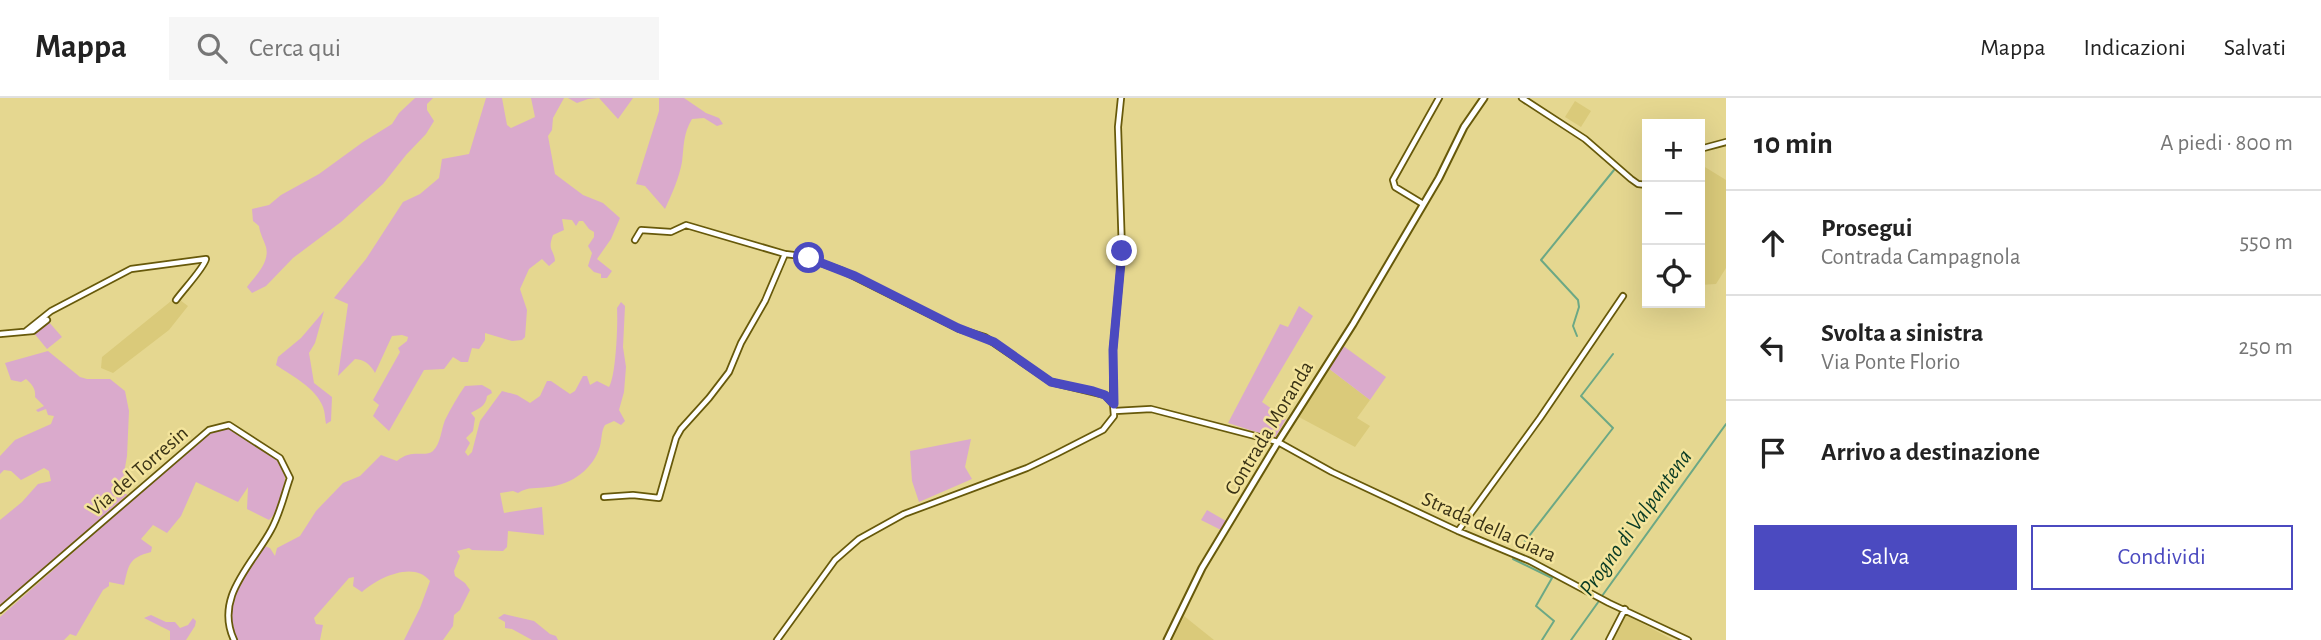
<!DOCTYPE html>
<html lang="it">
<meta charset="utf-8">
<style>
body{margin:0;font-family:"Alegreya Sans",sans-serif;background:#f6f6f6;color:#222}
.controls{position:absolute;right:21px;top:21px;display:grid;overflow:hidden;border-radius:0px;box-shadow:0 7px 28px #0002}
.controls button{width:63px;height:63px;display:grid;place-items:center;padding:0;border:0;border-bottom:2px solid #e0e0e0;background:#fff;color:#222;font:35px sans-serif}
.stop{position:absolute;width:21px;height:21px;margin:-16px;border:5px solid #4b4ac0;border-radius:50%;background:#fff}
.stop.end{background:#4b4ac0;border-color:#fff;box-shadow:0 2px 7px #0008}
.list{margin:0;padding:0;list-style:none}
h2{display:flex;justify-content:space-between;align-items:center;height:91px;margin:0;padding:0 28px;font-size:30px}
h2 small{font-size:23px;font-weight:400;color:#767676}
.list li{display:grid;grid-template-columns:46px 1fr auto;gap:21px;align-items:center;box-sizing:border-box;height:105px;padding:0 28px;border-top:2px solid #e0e0e0}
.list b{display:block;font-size:26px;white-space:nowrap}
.list p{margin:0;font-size:23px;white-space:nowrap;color:#767676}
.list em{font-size:23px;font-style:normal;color:#767676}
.actions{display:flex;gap:14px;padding:21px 28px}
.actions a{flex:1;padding:16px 0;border:2px solid #4b4ac0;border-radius:0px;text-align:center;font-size:24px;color:#4b4ac0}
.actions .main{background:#4b4ac0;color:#fff}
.icon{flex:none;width:38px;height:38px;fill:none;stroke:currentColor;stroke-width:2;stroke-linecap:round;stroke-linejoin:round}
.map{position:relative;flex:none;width:1726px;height:542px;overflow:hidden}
header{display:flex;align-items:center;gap:42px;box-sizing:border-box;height:98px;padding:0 35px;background:#fff;border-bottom:2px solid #e0e0e0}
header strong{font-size:33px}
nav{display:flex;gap:38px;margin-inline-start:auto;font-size:24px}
.search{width:490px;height:63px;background:#f6f6f6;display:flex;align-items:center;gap:18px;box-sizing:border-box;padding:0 24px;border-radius:0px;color:#767676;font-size:26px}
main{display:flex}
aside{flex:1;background:#fff}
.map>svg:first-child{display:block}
.built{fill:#daca7a}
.green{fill:#daaacc}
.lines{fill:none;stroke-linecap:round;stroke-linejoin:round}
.stream{stroke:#6ca885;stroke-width:2}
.minor-casing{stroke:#67590a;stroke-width:8}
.tertiary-casing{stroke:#67590a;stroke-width:9}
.minor{stroke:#fff;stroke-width:4.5}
.tertiary{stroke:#fff;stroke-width:5}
.route{stroke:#4b4ac0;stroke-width:9}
.labels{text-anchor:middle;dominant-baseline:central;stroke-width:5;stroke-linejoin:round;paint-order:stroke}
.street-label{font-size:21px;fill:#3a3316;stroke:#f3e49c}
.water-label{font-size:23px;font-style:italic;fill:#093b24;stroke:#f3e49c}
</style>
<header>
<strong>Mappa</strong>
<div class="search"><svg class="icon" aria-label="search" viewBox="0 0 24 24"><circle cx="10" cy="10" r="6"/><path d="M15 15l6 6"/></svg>Cerca qui</div>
<nav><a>Mappa</a><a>Indicazioni</a><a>Salvati</a></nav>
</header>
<main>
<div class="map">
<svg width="1726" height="542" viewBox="0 0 1726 542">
<rect width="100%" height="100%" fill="#e5d790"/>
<path class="built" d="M 1575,3 L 1591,13 L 1581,29 L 1565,19 Z
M 1700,66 L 1726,82 L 1726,170 L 1716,186 L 1700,187 Z
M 176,199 L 188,208 L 169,232 L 113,275 L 101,270 L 102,259 Z
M 1328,270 L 1370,302 L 1357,320 L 1370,328 L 1355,349 L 1297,318 Z
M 1624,516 L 1651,530 L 1673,542 L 1611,542 Z
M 1184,518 L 1214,542 L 1172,542 Z"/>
<path class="green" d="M 415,0 L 433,0 L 427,6 L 427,12 L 434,23 L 426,36 L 406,57 L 383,86 L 341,124 L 293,160 L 266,188 L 252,195 L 247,189 C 255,178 270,165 266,149 C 264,142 260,136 259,128 L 253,123 L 252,111 L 269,107 L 281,97 L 319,76 L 363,44 L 392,26 L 399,15 Z
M 486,0 L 502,0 L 507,27 L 511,30 L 535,19 L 531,0 L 564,0 L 553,20 L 552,32 L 548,38 L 555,76 L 583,97 L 603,105 L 620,120 L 611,141 L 597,161 L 612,173 L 607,180 L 601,180 L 601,176 L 594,174 L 588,168 L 592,155 L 588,148 L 594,139 L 594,134 L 589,131 L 583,123 L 579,123 L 576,128 L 572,122 L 562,121 L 564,132 L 553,137 C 547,153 554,151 555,163 L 549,168 L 542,161 L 529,171 L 520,191 L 527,212 L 525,239 L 522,242 L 512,243 L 485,235 L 485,242 L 479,251 L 472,250 L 468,264 L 461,264 L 453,259 L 444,271 L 424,272 L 389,333 L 373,318 L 379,307 L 373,302 L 400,254 L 398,250 L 407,243 L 408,239 L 402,237 L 392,238 L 375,275 C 370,266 365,262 355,261 L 338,278 L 348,206 L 334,200 L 366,161 L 403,104 L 420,96 L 439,80 L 442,61 L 469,56 Z
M 568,0 L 633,0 L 618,21 L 599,0 L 588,1 L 577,5 Z
M 659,0 L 684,0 L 706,15 L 719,20 L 723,26 L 717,28 L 704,20 L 692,21 C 683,36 684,48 682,64 C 679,80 672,96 665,111 L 645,88 L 636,86 L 659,13 Z
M 621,204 L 625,208 L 623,249 L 626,269 L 624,294 L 619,312 L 625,323 L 621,327 L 614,323 L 605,327 C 601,334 602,340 600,348 C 594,370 572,387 548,389 C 536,391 529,388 518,395 L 513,393 L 500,395 L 504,415 L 542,409 L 544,437 L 508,433 L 507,449 L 503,453 L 472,452 L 469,450 L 457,453 L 460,458 L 454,473 L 455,478 L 465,485 L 470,492 L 460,512 L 454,517 L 453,528 L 443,542 L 404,542 L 420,510 L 430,483 C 414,462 377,480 362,494 L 353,488 L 354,479 L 349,480 L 314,520 L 316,526 L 323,527 L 320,542 L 237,542 C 221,503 243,479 262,447 L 270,450 L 275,458 L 277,450 L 300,438 L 316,413 L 343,385 L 360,378 L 381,357 L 397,363 C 412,350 425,360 433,353 C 441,345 441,332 445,322 C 451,310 458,298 465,288 L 482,287 L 491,292 L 492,295 L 487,298 C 486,309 477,311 471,315 L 475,320 L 473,333 L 466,340 L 470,345 L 465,354 L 468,358 L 472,354 L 480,323 L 502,293 L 517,297 L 530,305 L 540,298 L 547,283 L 551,283 L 570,296 L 575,293 L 583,278 L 587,278 L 590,287 L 597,283 L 609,289 C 616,278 618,226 617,210 Z
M 1299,208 L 1313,218 L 1262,304 L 1286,321 L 1275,340 L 1228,325 L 1280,226 L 1288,229 Z
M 324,213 L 315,245 L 309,255 L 314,285 L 332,299 L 331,323 L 326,326 C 325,321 325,314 323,309 C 316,290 292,278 276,267 L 278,259 L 301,240 Z
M 48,223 L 62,239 L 47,251 L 33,234 Z
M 1342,247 L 1386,279 L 1370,302 L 1328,270 Z
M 48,253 L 80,279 L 87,281 L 110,281 L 125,293 L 129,313 L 127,358 L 123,381 L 123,391 L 127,397 L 0,509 L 0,422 L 22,404 L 38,386 L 51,383 L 49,373 L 44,370 L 21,382 L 11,373 L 4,372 L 0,376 L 0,358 L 15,342 L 51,326 L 54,318 L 48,317 L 46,311 L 38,314 L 36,312 L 44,308 L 35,299 C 36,291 32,286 26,281 L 21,284 L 11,282 L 5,265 Z
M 228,329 L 282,364 C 289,381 283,409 269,422 L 247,411 L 248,389 L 238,404 L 196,384 L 181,418 L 167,435 L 153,427 L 141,441 L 152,449 L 151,454 C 128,460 129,467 124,487 L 109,484 L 109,488 L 103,492 L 76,538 L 70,536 L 64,542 L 0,542 L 0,519 L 201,341 L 209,334 Z
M 971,341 L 965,369 L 972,381 L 919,404 L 912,383 L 910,353 Z
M 1207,412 L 1226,423 L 1221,432 L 1201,422 Z
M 504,516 L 534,523 L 550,536 L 556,538 L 558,542 L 532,542 L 512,531 L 505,530 L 505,524 L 498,520 Z
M 151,517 L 166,524 L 175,524 L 180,530 L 188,527 L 193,520 L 196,523 L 195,528 L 186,542 L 170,542 L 170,533 L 144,520 Z"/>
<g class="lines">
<path class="stream" d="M 1577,238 L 1573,228 L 1579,209 L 1578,202 L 1541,162 L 1614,72
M 1519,451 L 1613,330 L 1581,298 L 1613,256
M 1513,461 L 1552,480 L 1536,508 L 1554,523 L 1542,542
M 1602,498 L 1726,326
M 1571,542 L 1599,503"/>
<g class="minor-casing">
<path id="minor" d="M 1522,0 L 1585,41 L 1631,81 L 1638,86 L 1647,87
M 1700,51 L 1726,44
M 1423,106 L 1395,89 L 1393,82 L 1439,0
M 635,142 L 641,132 L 671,134 L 686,127 L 785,156
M 26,233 L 51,213 L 131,171 L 206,161 C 204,170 183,192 176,202
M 0,236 L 33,233 L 47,222
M 1113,306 L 1113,252 L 1122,153 L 1118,29 L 1121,0
M 1115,313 L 1151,311 L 1278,344 L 1332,374 L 1458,433 L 1530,463 L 1609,505 L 1688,542
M 604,399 L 633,397 L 659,400 L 676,340 L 681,331 L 709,300 L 729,274 L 741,245 L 765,203 L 785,156 L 802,158 L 843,173 L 959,231 L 985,239 L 1051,284 L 1105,297 L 1113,306 L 1114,318 L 1103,332 L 1056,356 L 1027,370 L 904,416 L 859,441 L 835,462 L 777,542
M 1458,433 L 1540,320 L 1623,198
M 0,512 L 209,332 L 229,327 L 280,360 L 290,380 C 284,397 280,416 271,432 C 252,467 214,499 234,542
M 1609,542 L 1625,511"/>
</g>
<g class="tertiary-casing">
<path id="tertiary" d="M 1167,542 L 1202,470 L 1278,344 L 1353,226 L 1439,80 L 1464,29 L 1484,0"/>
</g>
<use href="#minor" class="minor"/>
<use href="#tertiary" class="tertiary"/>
</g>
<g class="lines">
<path class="route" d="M 809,160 L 855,178 L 958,230 L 994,244 L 1051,284 L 1093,293 L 1105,297 L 1114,306 L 1113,252 L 1122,153"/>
</g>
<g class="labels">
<g class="street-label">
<text transform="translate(1269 330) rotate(-59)">Contrada Moranda</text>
<text transform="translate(138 373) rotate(-41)">Via del Torresin</text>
<text transform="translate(1489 429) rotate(24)">Strada della Giara</text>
</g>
<g class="water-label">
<text transform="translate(1636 425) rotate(-54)">Progno di Valpantena</text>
</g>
</g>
</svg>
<div class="controls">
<button>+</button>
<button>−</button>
<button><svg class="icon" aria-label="locate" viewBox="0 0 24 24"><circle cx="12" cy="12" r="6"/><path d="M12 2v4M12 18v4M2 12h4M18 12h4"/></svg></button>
</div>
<div class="stop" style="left:809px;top:160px"></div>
<div class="stop end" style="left:1122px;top:153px"></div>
</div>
<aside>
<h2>10 min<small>A piedi · 800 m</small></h2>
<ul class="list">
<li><svg class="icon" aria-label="ahead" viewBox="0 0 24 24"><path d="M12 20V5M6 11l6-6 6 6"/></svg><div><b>Prosegui</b><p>Contrada Campagnola</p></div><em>550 m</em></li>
<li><svg class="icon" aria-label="left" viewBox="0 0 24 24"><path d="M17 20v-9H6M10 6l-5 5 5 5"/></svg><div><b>Svolta a sinistra</b><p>Via Ponte Florio</p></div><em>250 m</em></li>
<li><svg class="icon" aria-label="arrive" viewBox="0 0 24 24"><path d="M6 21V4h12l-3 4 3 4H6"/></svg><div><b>Arrivo a destinazione</b></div></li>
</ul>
<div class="actions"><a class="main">Salva</a><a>Condividi</a></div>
</aside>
</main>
